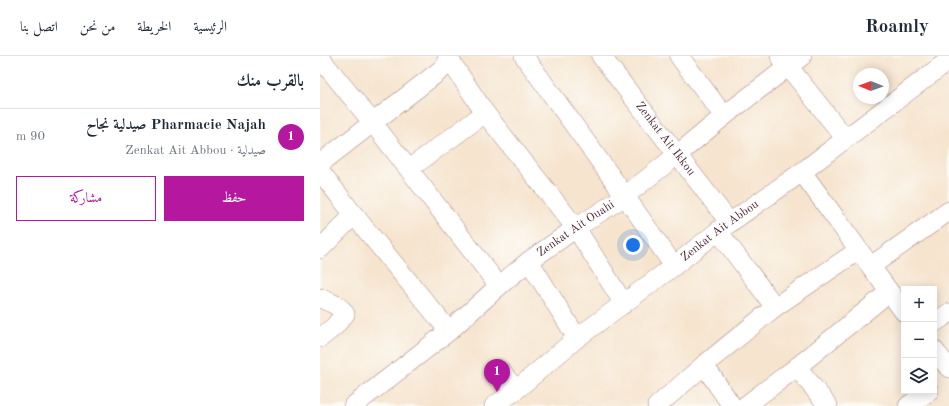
<!DOCTYPE html>
<html lang="ar">
<meta charset="utf-8">
<style>
body{margin:0;font-family:"Old Standard TT",Amiri,serif;background:#f6f6f7;color:#1f2937;direction:rtl}
.controls{position:absolute;right:12px;bottom:12px;display:grid;overflow:hidden;border-radius:0px;box-shadow:0 2px 10px #0003}
.controls button{width:36px;height:36px;display:grid;place-items:center;padding:0;border:0;border-bottom:1px solid #e0e1e3;background:#fff;color:#1f2937;font:20px sans-serif}
.compass{position:absolute;left:533px;top:12px;width:36px;height:36px;border-radius:50%;background:#fff;box-shadow:0 2px 10px #0003;rotate:271deg}
.you{position:absolute;left:313px;top:189px;width:14px;height:14px;margin:-10px;border:3px solid #fff;border-radius:50%;background:#1a73e8;box-shadow:0 0 0 6px #1a73e833}
.badge{display:grid;place-items:center;width:26px;height:26px;border-radius:50%;background:#b5179e;color:#fff;font-size:13px;font-weight:700}
.pin{position:absolute;translate:-50% -33px;filter:drop-shadow(0 1px 2px #0008)}
.pin::after{content:'';position:absolute;top:21px;width:14px;height:12px;background:inherit;clip-path:polygon(0 0,100% 0,50% 100%)}
.list{margin:0;padding:0;list-style:none}
h2{display:flex;justify-content:space-between;align-items:center;height:52px;margin:0;padding:0 16px;font-size:17px}
h2 small{font-size:13px;font-weight:400;color:#747a83}
.list li{display:grid;grid-template-columns:26px 1fr auto;gap:12px;align-items:center;box-sizing:border-box;height:56px;padding:0 16px;border-top:1px solid #e0e1e3}
.list b{display:block;font-size:15px;white-space:nowrap}
.list p{margin:0;font-size:13px;white-space:nowrap;color:#747a83}
.list em{font-size:13px;font-style:normal;color:#747a83}
.actions{display:flex;gap:8px;padding:12px 16px}
.actions a{flex:1;padding:9px 0;border:1px solid #b5179e;border-radius:0px;text-align:center;font-size:14px;color:#b5179e}
.actions .main{background:#b5179e;color:#fff}
.icon{flex:none;width:22px;height:22px;fill:none;stroke:currentColor;stroke-width:2;stroke-linecap:round;stroke-linejoin:round}
.map{position:relative;flex:none;width:629px;height:350px;overflow:hidden;direction:ltr}
header{display:flex;align-items:center;gap:24px;box-sizing:border-box;height:56px;padding:0 20px;background:#fff;border-bottom:1px solid #e0e1e3}
header strong{font-size:19px}
nav{display:flex;gap:22px;margin-inline-start:auto;font-size:14px}
main{display:flex}
aside{flex:1;background:#fff}
.map>svg:first-child{display:block}
.lines{fill:none;stroke-linecap:round;stroke-linejoin:round}
.minor-casing{stroke:#a0827c;stroke-width:20}
.minor{stroke:#fff;stroke-width:19}
.labels{text-anchor:middle;dominant-baseline:central;stroke-width:3;stroke-linejoin:round;paint-order:stroke}
.street-label{font-size:12px;fill:#4a1f2b;stroke:#fdfcf7}
</style>
<header>
<strong>Roamly</strong>
<nav><a>الرئيسية</a><a>الخريطة</a><a>من نحن</a><a>اتصل بنا</a></nav>
</header>
<main>
<div class="map">
<svg width="629" height="350" viewBox="0 0 629 350">
<rect width="100%" height="100%" fill="#fdfcf7"/>
<filter id="ink" filterUnits="userSpaceOnUse"><feTurbulence type="fractalNoise" baseFrequency=".025" numOctaves="2"/><feDisplacementMap in="SourceGraphic" scale="8" xChannelSelector="R" yChannelSelector="G"/><feConvolveMatrix kernelMatrix="1 2 1 2 8 2 1 2 1" color-interpolation-filters="sRGB"/></filter>
<filter id="wash" filterUnits="userSpaceOnUse"><feTurbulence type="fractalNoise" baseFrequency=".012" numOctaves="4" result="noise"/><feDisplacementMap in="SourceGraphic" scale="16" xChannelSelector="R" yChannelSelector="G"/><feGaussianBlur stdDeviation="0.9" result="paint"/><feColorMatrix in="noise" values="0 0 0 0 0 0 0 0 0 0 0 0 0 0 0 0 0 1.4 0 .05"/><feComposite in="paint" operator="in"/></filter>
<g filter="url(#wash)">
<rect width="100%" height="100%" fill="#f6e4ce"/>
</g>
<g filter="url(#ink)">
<g class="lines">
<g class="minor-casing">
<g id="minor">
<path d="M 127,0 L 165,57 L 256,172 L 304,248"/>
<path d="M 204,0 L 305,140 L 354,210"/>
<path id="s1" d="M 281,0 L 410,167"/>
<path d="M 359,0 L 404,60"/>
<path d="M 460,0 L 525,82"/>
<path d="M 0,2 L 53,67 L 179,230"/>
<path d="M 0,112 L 2,106 L 131,6"/>
<path d="M 0,113 L 0,115 L 34,159 L 129,275"/>
<path d="M 89,113 L 165,57"/>
<path d="M 482,116 L 584,256"/>
<path d="M 398,175 L 455,251"/>
<path d="M 0,193 L 34,159"/>
<path d="M 209,205 L 257,282"/>
<path d="M 551,210 L 629,155"/>
<path d="M 0,242 C 9,246 20,249 25,258 L 14,271 L 0,282"/>
<path d="M 614,267 L 629,257"/>
<path d="M 614,294 L 629,312"/>
<path d="M 384,309 L 412,350"/>
<path d="M 477,311 L 508,350"/>
<path d="M 179,313 L 196,334"/>
<path id="s2" d="M 33,350 L 129,275 L 179,230 L 209,205 L 256,172 L 305,140 L 357,99 L 404,60 L 482,0"/>
<path id="s3" d="M 174,350 L 196,334 L 257,282 L 354,210 L 398,175 L 482,116 L 629,4"/>
<path d="M 337,350 L 384,309 L 455,251 L 539,194"/>
<path d="M 425,350 L 477,311 L 569,236"/>
<path d="M 588,350 L 609,335"/>
</g>
</g>
<use href="#minor" class="minor"/>
</g>
</g>
<g class="labels">
<g class="street-label">
<text stroke="none"><textPath href="#s1" startOffset="105">Zenkat Ait Ikkou</textPath></text>
<text stroke="none"><textPath href="#s2" startOffset="285">Zenkat Ait Ouahi</textPath></text>
<text stroke="none"><textPath href="#s3" startOffset="286">Zenkat Ait Abbou</textPath></text>
</g>
</g>
</svg>
<div class="controls">
<button>+</button>
<button>−</button>
<button><svg class="icon" aria-label="layers" viewBox="0 0 24 24"><path d="M12 4l9 5-9 5-9-5zM3 14l9 5 9-5"/></svg></button>
</div>
<svg class="compass" viewBox="-18 -18 36 36"><path d="M0-13l5 13h-10z" fill="#e53935"/><path d="M0 13l5-13h-10z" fill="#747a83"/></svg>
<div class="you"></div>
<div class="pin badge" style="left:177px;top:336px">1</div>
</div>
<aside>
<h2>بالقرب منك<small></small></h2>
<ul class="list">
<li><span class="badge">1</span><div><b>Pharmacie Najah صيدلية نجاح</b><p>صيدلية · Zenkat Ait Abbou</p></div><em>90 m</em></li>
</ul>
<div class="actions"><a class="main">حفظ</a><a>مشاركة</a></div>
</aside>
</main>
